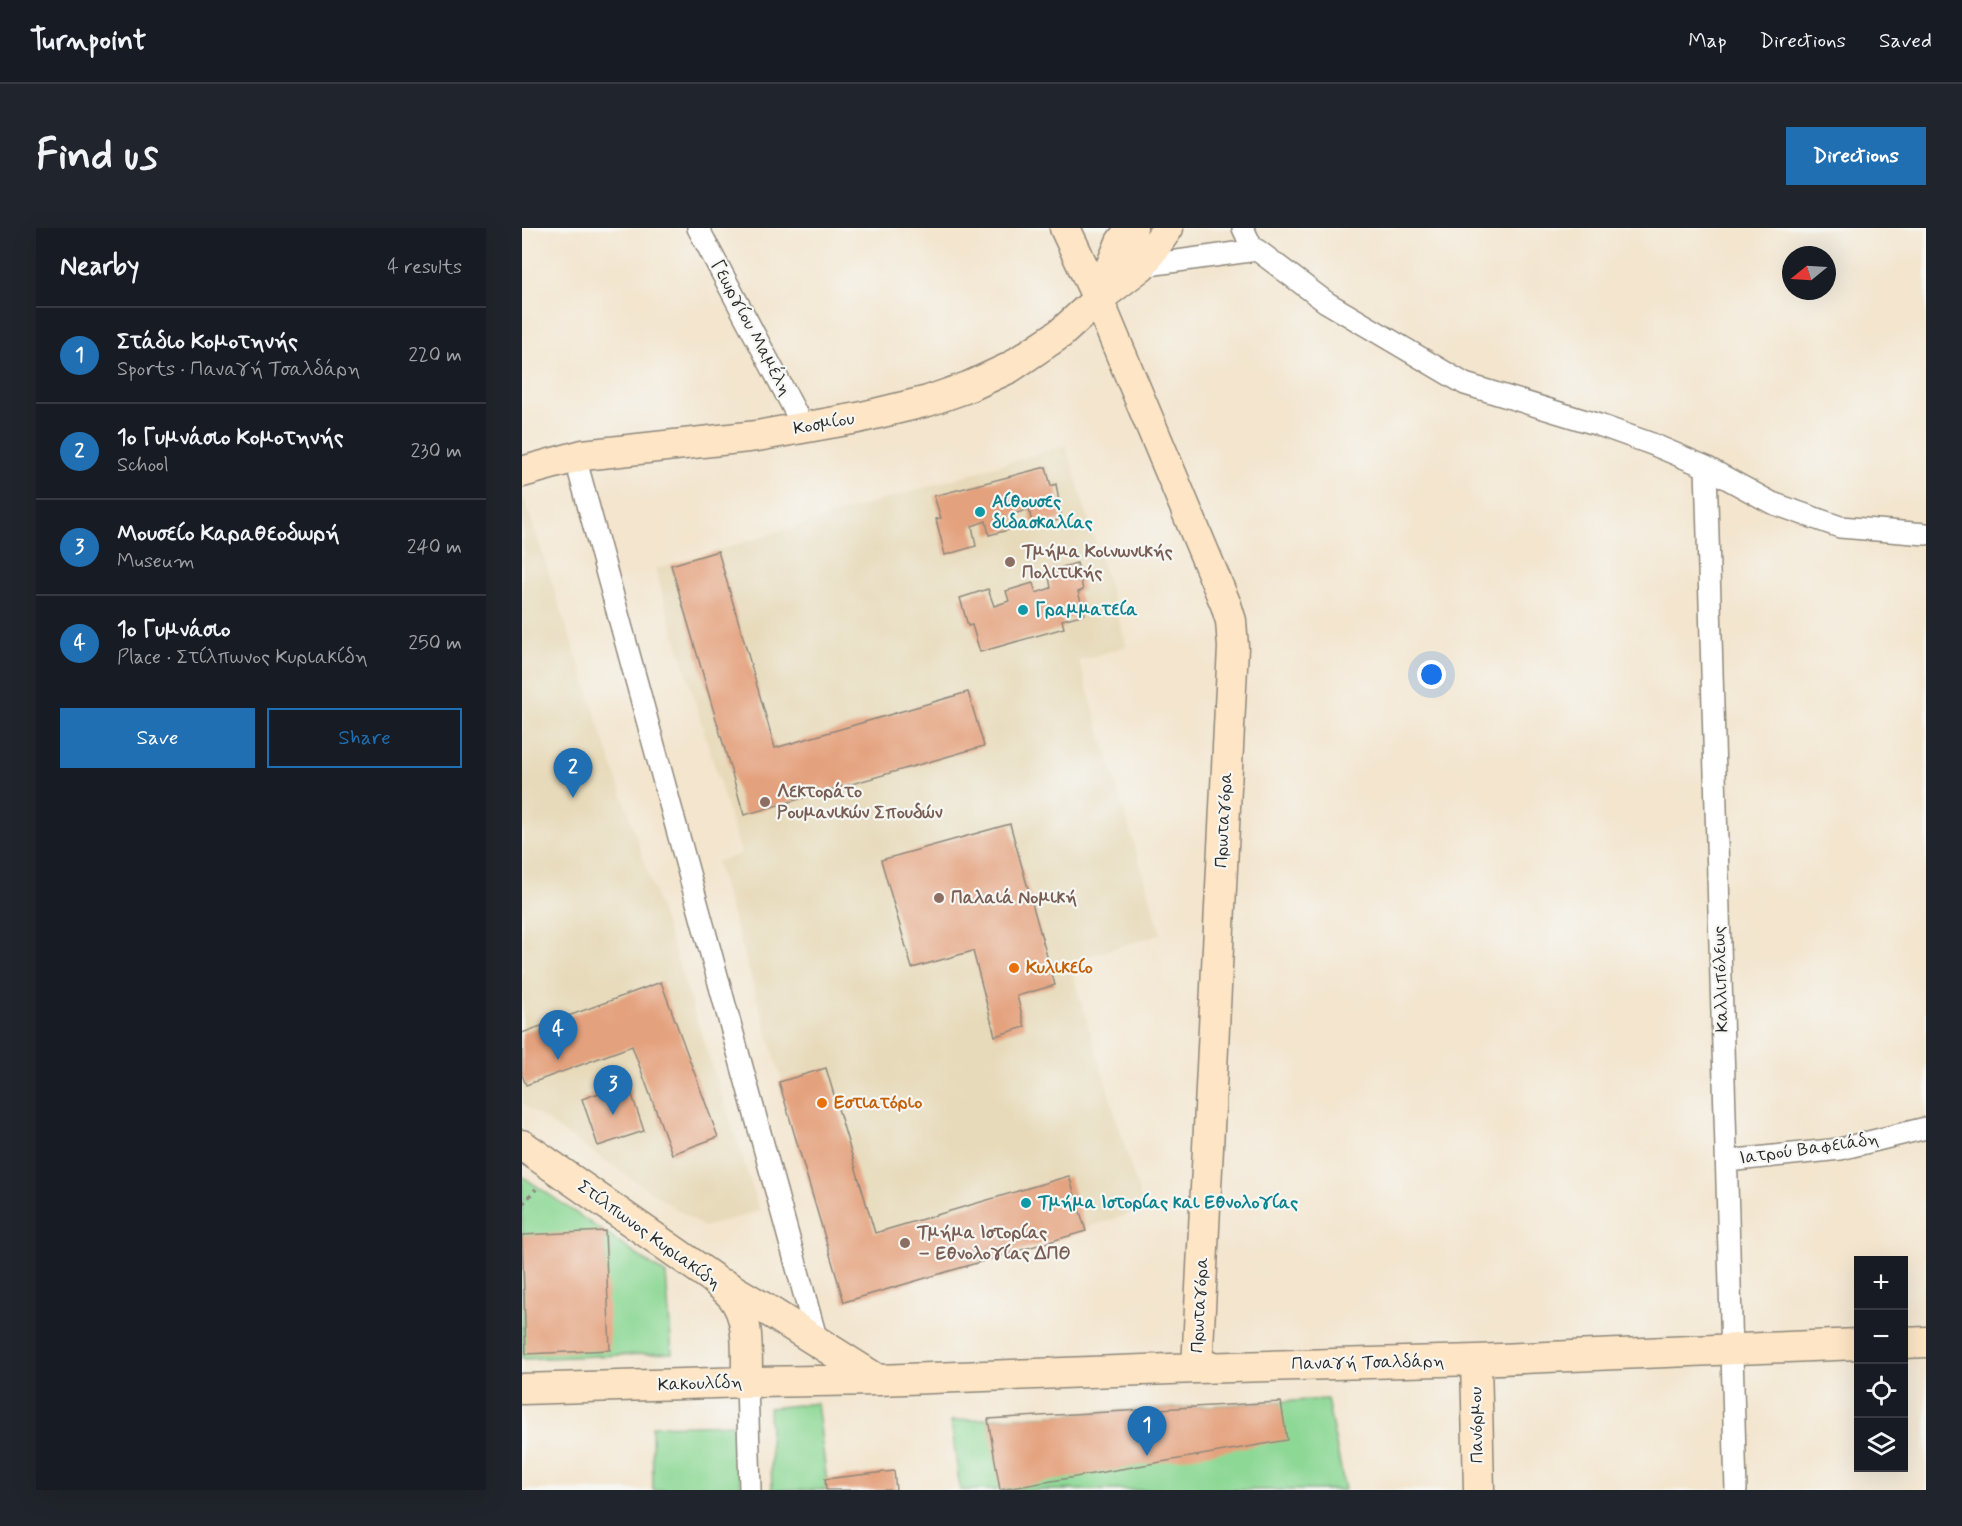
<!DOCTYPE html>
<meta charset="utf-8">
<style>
body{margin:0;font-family:Mynerve,sans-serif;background:#20242c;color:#f1f3f6}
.controls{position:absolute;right:18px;bottom:18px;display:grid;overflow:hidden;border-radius:0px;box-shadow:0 6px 24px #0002}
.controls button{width:54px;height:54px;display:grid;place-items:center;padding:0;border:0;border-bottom:2px solid #363941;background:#171b24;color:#f1f3f6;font:30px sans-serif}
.compass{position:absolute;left:1260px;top:18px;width:54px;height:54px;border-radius:50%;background:#171b24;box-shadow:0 6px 24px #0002;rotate:252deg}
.you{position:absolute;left:910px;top:447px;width:21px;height:21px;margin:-15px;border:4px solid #fff;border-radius:50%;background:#1a73e8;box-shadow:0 0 0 9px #1a73e833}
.badge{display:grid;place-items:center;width:39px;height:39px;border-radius:50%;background:#1f6fb2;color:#fff;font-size:20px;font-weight:700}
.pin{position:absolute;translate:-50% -50px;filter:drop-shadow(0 2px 3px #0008)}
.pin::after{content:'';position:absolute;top:32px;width:21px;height:18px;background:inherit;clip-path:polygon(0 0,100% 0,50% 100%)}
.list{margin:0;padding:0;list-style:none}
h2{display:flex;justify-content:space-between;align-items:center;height:78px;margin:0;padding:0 24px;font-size:26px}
h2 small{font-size:20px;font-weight:400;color:#9ea1a6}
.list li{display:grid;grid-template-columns:39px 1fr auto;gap:18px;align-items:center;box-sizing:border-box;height:96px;padding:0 24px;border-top:2px solid #363941}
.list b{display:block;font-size:22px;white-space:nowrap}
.list p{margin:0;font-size:20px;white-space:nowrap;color:#9ea1a6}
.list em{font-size:20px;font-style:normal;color:#9ea1a6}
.actions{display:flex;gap:12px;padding:18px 24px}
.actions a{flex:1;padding:14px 0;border:2px solid #1f6fb2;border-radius:0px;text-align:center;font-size:21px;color:#1f6fb2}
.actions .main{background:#1f6fb2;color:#fff}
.icon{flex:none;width:33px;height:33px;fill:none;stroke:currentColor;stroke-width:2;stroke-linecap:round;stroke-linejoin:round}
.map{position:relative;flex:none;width:1404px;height:1262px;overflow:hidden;border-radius:0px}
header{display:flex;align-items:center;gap:36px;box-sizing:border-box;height:84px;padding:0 30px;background:#171b24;border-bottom:2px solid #363941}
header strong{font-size:28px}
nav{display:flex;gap:33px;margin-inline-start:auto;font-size:21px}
.intro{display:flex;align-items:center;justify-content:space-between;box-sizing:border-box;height:144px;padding:0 36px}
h1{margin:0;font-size:42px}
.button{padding:15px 27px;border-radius:0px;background:#1f6fb2;color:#fff;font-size:21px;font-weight:700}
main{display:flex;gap:36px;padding:0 36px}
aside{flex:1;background:#171b24;border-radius:0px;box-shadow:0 6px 24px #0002}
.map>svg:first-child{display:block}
.built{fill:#e7daba}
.green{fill:#8dd895;stroke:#5c8260;stroke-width:1.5}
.building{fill:#e4a17d}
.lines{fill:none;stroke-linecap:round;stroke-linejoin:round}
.street-casing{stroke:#8f887c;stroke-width:24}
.secondary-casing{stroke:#8f887c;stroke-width:33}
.path{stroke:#8f887c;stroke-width:4;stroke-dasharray:4.5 4.5;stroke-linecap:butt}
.street{stroke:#fff;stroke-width:21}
.secondary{stroke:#fde5c5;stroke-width:30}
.culture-dot{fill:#0f9aa8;stroke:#f6f6f2;stroke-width:2}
.education-dot{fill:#8d6e63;stroke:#f6f6f2;stroke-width:2}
.food-dot{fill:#e8710a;stroke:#f6f6f2;stroke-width:2}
.labels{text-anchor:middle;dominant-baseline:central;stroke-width:4.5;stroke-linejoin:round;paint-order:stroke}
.street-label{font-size:18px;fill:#2b2b2b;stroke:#f6f6f2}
.culture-label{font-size:18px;font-weight:bold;fill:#0d838f;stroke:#f6f6f2;text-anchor:start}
.education-label{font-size:18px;font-weight:bold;fill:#785e54;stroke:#f6f6f2;text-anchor:start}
.food-label{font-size:18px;font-weight:bold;fill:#c56008;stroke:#f6f6f2;text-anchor:start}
</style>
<header>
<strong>Turnpoint</strong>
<nav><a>Map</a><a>Directions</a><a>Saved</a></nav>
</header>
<div class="intro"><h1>Find us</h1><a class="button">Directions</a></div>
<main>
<aside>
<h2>Nearby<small>4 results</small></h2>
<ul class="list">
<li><span class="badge">1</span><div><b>Στάδιο Κομοτηνής</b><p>Sports · Παναγή Τσαλδάρη</p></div><em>220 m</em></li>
<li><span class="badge">2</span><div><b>1ο Γυμνάσιο Κομοτηνής</b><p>School</p></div><em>230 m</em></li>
<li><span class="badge">3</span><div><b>Μουσείο Καραθεοδωρή</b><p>Museum</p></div><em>240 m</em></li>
<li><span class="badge">4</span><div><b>1ο Γυμνάσιο</b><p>Place · Στίλπωνος Κυριακίδη</p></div><em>250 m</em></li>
</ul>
<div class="actions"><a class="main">Save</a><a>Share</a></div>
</aside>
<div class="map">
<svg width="1404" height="1262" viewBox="0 0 1404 1262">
<rect width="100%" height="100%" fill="#f6f6f2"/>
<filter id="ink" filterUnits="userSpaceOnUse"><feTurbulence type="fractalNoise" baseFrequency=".0167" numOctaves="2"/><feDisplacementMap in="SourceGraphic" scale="12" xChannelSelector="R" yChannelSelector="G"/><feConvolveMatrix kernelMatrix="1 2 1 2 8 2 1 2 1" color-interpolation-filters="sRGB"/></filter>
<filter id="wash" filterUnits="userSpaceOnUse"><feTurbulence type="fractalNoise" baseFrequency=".008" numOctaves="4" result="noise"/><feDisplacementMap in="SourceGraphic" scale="24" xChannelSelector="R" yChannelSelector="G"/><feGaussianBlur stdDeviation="1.35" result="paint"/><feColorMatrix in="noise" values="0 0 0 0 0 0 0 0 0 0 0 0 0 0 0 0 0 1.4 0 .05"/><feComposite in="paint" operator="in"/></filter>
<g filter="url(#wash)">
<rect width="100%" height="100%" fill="#f3e5ce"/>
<path class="built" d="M 544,217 L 605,418 L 557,433 L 639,706 L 547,734 L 622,982 L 326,1071 L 194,634 L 219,626 L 133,341 Z
M 0,264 L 238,983 L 181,999 L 0,876 Z"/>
<path class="green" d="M 0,948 L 144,1047 L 150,1125 L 0,1131 Z
M 805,1171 L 823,1262 L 438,1262 L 429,1193 Z
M 295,1175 L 306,1262 L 250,1262 L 247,1180 Z
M 216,1196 L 219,1262 L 131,1262 L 130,1198 Z"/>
<g id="blocks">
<path class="building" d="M 524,239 L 529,258 L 534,256 L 540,291 L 511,300 L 507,281 L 492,286 L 494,300 L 467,307 L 464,293 L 450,298 L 454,318 L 423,327 L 414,291 L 419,290 L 412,268 Z
M 196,323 L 253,520 L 446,464 L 462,518 L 222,587 L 149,337 Z
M 555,335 L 561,362 L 556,364 L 563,386 L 540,392 L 542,400 L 458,424 L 450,397 L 446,398 L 438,370 L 466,361 L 472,378 L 487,373 L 484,363 L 511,355 L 514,365 L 529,360 L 526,343 Z
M 488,596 L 533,757 L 495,768 L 503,799 L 473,808 L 451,723 L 390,740 L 359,632 Z
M 139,754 L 196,909 L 150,926 L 110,818 L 4,857 L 0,847 L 0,805 Z
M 304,840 L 353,1005 L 547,948 L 564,1003 L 322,1074 L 257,854 Z
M 106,855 L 122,903 L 76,918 L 60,871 Z
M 83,1003 L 88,1122 L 4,1126 L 0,1007 Z
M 759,1174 L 765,1212 L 478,1262 L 466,1191 Z
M 372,1243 L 374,1262 L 304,1262 L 303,1251 Z"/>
</g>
</g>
<g filter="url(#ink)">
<use href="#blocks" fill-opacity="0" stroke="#8f887c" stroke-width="1.5"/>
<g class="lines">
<g class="street-casing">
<path id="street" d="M 176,0 L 282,200
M 721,0 L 731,22
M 619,38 L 735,22 L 804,74 L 943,156 L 1077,197 L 1130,216 L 1184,239 L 1250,275 L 1318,299 L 1404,306
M 53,229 L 295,1113
M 1184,239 L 1214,1262
M 1205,933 L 1318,921 L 1404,900
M 225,1154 L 228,1262"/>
</g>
<g class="secondary-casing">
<path id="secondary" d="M 543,0 L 576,71 L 704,377 L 709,393 L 711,419 L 675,1140
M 576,71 L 599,14 L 610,0
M 0,244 L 61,227 L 235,208 L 336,190 L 406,173 L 446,159 L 487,140 L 539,105 L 576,71 L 619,38 L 646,0
M 0,917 L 189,1049 C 196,1055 204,1061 210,1068 C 229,1090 224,1127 225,1154
M 203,1057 L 242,1080 L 356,1152
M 1382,1115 L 1404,1114
M 954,1132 L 957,1262
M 0,1161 L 225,1154 L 356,1152 L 675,1140 L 954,1132 L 1336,1116"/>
</g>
<path class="path" d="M 0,976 L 14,961"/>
<use href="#street" class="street"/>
<use href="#secondary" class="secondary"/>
</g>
</g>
<g class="culture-dot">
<circle cx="458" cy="284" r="6"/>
<circle cx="501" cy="382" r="6"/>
<circle cx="504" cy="975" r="6"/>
</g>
<g class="education-dot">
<circle cx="488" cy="334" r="6"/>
<circle cx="243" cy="574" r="6"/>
<circle cx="417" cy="670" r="6"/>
<circle cx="383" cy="1015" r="6"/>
</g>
<g class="food-dot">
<circle cx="492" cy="740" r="6"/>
<circle cx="300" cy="875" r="6"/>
</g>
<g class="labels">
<g class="street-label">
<text transform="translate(229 100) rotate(62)">Γεωργίου Μαμέλη</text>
<text transform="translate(302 196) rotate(-10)">Κοσμίου</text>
<text transform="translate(702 592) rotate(-87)">Πρωταγόρα</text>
<text transform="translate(1199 751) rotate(-92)">Καλλιπόλεως</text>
<text transform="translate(1287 921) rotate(-8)">Ιατρού Βαφειάδη</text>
<text transform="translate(127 1007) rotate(36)">Στίλπωνος Κυριακίδη</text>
<text transform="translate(678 1077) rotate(-87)">Πρωταγόρα</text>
<text transform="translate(846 1135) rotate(-1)">Παναγή Τσαλδάρη</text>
<text transform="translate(178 1156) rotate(-2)">Κακουλίδη</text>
<text transform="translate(955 1197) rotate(-91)">Πανόρμου</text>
</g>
<g class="culture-label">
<text x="470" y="274">Αίθουσες<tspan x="470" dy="21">διδασκαλίας</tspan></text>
<text x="513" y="382">Γραμματεία</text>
<text x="516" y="975">Τμήμα Ιστορίας και Εθνολογίας</text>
</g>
<g class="education-label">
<text x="500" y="324">Τμήμα Κοινωνικής<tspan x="500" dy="21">Πολιτικής</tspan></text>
<text x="255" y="564">Λεκτοράτο<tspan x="255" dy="21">Ρουμανικών Σπουδών</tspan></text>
<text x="429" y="670">Παλαιά Νομική</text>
<text x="395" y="1005">Τμήμα Ιστορίας<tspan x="395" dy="21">– Εθνολογίας ΔΠΘ</tspan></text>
</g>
<g class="food-label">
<text x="504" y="740">Κυλικείο</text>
<text x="312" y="875">Εστιατόριο</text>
</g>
</g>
</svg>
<div class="controls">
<button>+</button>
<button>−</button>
<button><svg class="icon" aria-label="locate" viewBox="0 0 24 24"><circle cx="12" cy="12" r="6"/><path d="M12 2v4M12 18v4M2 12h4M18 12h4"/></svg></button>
<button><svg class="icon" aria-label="layers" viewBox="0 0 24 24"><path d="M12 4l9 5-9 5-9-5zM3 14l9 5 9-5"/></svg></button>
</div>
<svg class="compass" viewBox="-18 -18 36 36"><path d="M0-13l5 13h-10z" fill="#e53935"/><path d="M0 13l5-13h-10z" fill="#9ea1a6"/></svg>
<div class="you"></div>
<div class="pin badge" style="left:625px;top:1228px">1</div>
<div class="pin badge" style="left:51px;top:570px">2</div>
<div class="pin badge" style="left:91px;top:887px">3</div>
<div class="pin badge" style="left:36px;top:832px">4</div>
</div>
</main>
